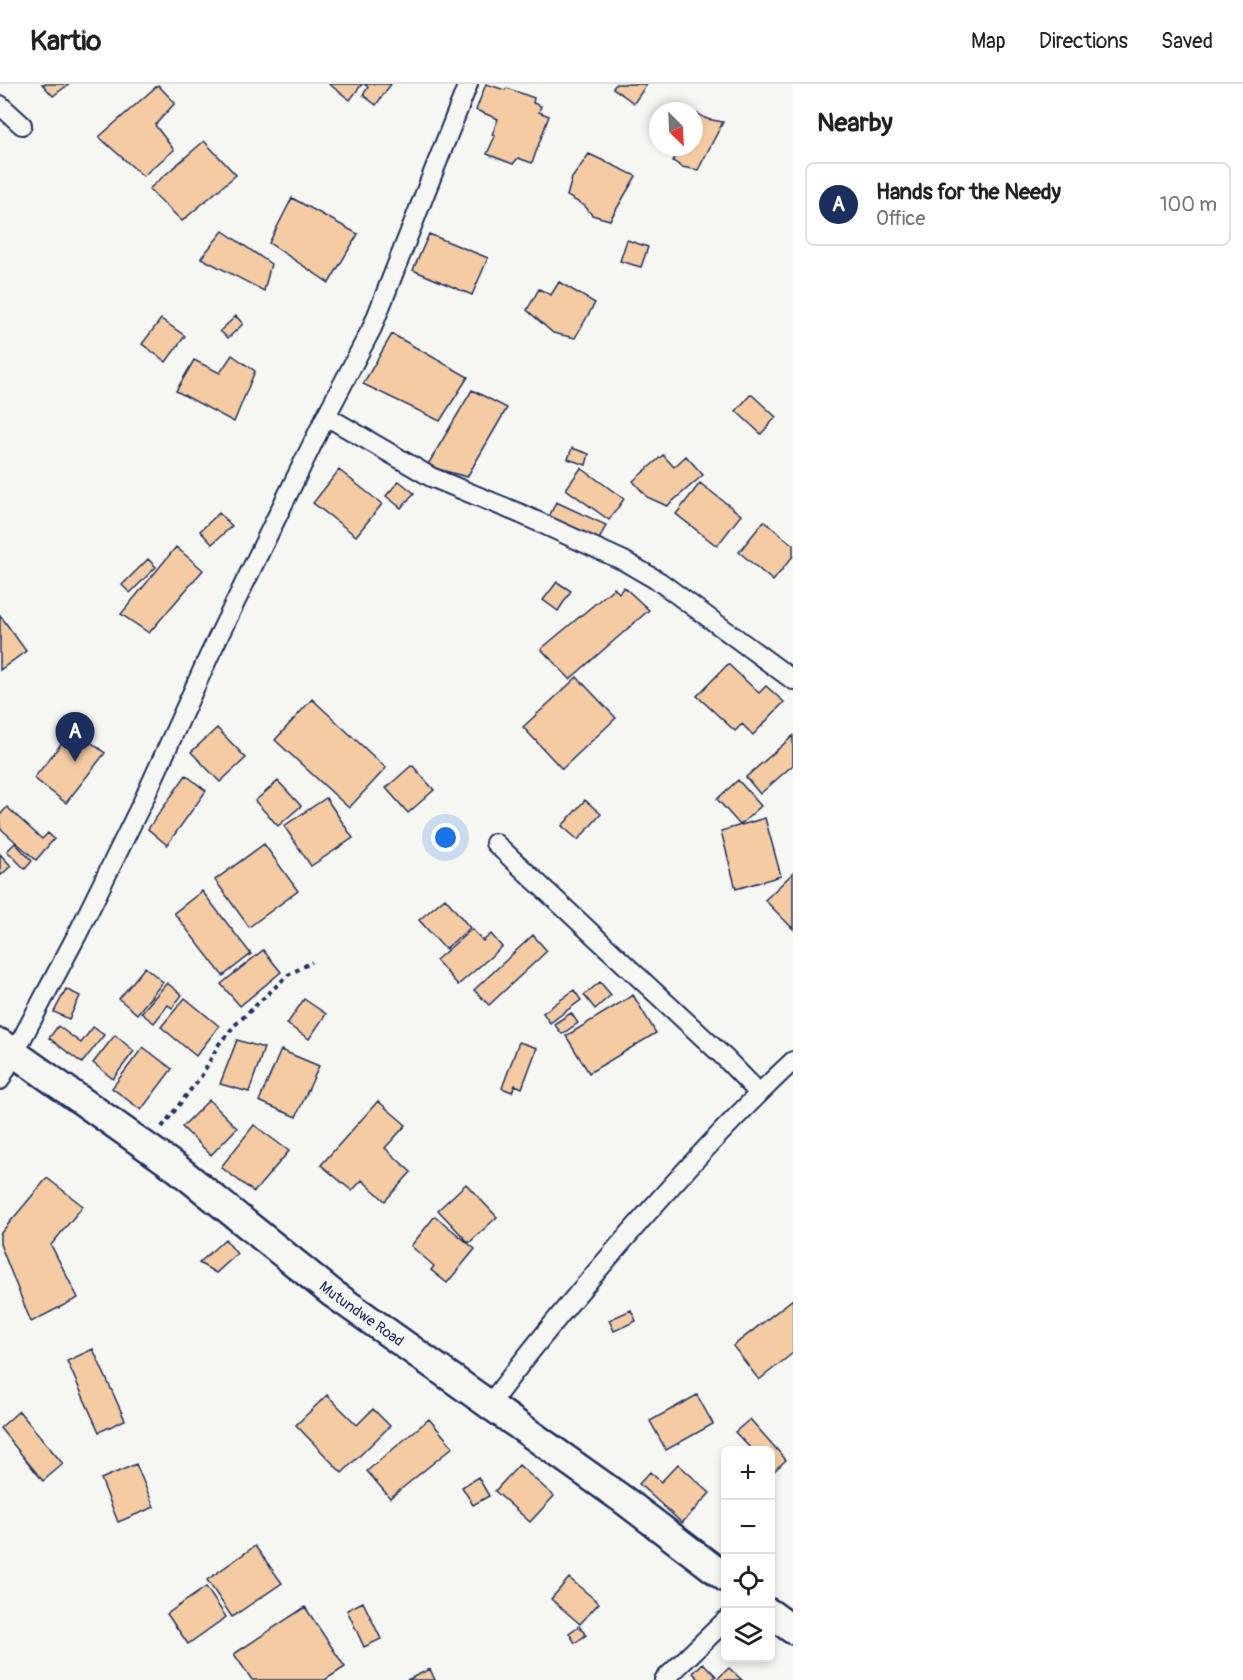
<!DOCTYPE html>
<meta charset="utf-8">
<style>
body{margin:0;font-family:Pangolin,sans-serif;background:#f6f6f6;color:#222}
.controls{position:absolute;right:18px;bottom:18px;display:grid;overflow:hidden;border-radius:9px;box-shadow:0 3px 9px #0003}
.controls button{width:54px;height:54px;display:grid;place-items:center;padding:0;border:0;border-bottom:2px solid #e0e0e0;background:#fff;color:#222;font:30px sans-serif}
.compass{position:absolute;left:649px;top:18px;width:54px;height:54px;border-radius:50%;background:#fff;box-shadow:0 3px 9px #0003;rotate:156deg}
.you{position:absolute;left:446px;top:754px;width:21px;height:21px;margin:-15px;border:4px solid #fff;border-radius:50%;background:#1a73e8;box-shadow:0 0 0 9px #1a73e833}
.badge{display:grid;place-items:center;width:39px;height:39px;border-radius:50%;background:#1b2f5e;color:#fff;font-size:20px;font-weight:700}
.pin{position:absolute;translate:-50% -50px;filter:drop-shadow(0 2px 3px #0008)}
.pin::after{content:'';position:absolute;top:32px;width:21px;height:18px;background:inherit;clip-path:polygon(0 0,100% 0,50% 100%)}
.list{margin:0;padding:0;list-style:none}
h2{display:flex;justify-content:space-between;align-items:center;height:78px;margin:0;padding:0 24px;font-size:26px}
h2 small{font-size:20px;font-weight:400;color:#767676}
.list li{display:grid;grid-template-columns:39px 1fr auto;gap:18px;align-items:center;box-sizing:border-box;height:84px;margin:0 12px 12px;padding:0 12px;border:2px solid #e0e0e0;border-radius:9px}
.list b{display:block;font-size:22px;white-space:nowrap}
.list p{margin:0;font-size:20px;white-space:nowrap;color:#767676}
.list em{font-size:20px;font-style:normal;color:#767676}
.icon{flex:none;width:33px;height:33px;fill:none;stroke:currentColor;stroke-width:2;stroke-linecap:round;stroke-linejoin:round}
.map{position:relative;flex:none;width:793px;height:1596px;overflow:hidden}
header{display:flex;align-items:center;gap:36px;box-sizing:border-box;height:84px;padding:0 30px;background:#fff;border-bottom:2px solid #e0e0e0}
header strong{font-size:28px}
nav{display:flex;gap:33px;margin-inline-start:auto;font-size:21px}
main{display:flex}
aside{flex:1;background:#fff}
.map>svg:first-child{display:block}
.building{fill:#f4cba3;stroke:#1b2f5e;stroke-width:1.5}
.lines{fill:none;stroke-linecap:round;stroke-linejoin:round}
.minor-casing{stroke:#1b2f5e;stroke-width:22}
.secondary-casing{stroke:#1b2f5e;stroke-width:32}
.path{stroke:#1b2f5e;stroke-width:4;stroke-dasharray:4.5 4.5;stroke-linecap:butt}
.minor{stroke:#f6f6f2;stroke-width:18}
.secondary{stroke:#f6f6f2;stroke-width:27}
.labels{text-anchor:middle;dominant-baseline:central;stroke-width:6;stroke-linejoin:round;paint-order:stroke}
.street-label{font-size:15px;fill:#1b2f5e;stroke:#f6f6f2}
</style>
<header>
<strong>Kartio</strong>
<nav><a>Map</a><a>Directions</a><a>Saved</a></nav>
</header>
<main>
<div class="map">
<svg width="793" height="1596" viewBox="0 0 793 1596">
<rect width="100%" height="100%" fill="#f6f6f2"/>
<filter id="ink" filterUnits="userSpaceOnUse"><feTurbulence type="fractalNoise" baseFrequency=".0167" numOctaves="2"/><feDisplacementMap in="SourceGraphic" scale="12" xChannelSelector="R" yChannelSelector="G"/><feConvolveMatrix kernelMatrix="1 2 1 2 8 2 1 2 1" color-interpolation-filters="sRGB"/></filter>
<g filter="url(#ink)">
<path class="building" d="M 42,0 L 69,0 L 53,12 Z
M 329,0 L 362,0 L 350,16 Z
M 364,0 L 391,0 L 376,21 L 363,11 L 368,3 Z
M 486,0 L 505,6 L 507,4 L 534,14 L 533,19 L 541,22 L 539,28 L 549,32 L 532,79 L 518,74 L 513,80 L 487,70 L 495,52 L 492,51 L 498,35 L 476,26 Z
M 616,0 L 647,0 L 634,19 L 613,4 Z
M 158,1 L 175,19 L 155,41 L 174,66 L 143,92 L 99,53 Z
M 698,30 L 707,35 L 723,38 L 698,86 L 682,83 L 673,77 L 681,63 L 694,63 L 694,37 Z
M 204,57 L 236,91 L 182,137 L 149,105 Z
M 589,70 L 636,92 L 610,136 L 592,131 L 585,122 L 567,112 L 572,94 Z
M 292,114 L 358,150 L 329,199 L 269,159 Z
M 223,147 L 271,180 L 264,207 L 201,174 Z
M 429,150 L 488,174 L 472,211 L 413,186 Z
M 627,156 L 648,163 L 641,183 L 620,177 Z
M 559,198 L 595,219 L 575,254 L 553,249 L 527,226 L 539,205 L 551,211 Z
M 236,232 L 243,240 L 228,254 L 220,247 Z
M 161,235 L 185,252 L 166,278 L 142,260 Z
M 392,250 L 468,293 L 440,337 L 363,300 Z
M 232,271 L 255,287 L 234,338 L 176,307 L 194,276 L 220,289 Z
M 472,306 L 507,324 L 467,393 L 427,382 Z
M 751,310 L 776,333 L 761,350 L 736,327 Z
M 572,364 L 589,370 L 586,381 L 568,375 Z
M 663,371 L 674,383 L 686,372 L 703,391 L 667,422 L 647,413 L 633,397 Z
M 581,384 L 624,415 L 609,436 L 566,405 Z
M 339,386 L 382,420 L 356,452 L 313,419 Z
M 399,397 L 414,409 L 401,424 L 386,412 Z
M 700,399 L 741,431 L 717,462 L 676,430 Z
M 556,418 L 606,441 L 598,458 L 548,435 Z
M 219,429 L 232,442 L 212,460 L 200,447 Z
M 764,437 L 793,461 L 793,472 L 773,497 L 739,468 Z
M 176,463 L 203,486 L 149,549 L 121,530 Z
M 148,475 L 156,483 L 130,509 L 122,501 Z
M 557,498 L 571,507 L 558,527 L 543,516 Z
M 624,503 L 649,526 L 570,595 L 541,565 L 614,504 L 619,509 Z
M 0,531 L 26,567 L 0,586 Z
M 728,580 L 759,609 L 766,602 L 784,618 L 753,651 L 742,640 L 735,647 L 697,612 Z
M 577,593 L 616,634 L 562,685 L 523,643 Z
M 312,615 L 386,684 L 349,724 L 275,656 Z
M 217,644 L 246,674 L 220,698 L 191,668 Z
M 73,645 L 105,669 L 66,719 L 34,694 Z
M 793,652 L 793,681 L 760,710 L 746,693 Z
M 412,681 L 434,706 L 408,729 L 386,704 Z
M 186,691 L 206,707 L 167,761 L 148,745 Z
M 738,696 L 761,722 L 740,741 L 717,715 Z
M 278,697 L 301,722 L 278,742 L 255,717 Z
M 326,714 L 353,754 L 311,782 L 284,742 Z
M 585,716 L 601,730 L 578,756 L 562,742 Z
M 7,723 L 42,755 L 48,749 L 54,755 L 36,776 L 0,744 L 0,731 Z
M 765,734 L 781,792 L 736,805 L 721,747 Z
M 15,759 L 32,777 L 25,785 L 7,767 Z
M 264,760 L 298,807 L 249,843 L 215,796 Z
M 0,770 L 11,782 L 0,792 Z
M 793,789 L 793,845 L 765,816 Z
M 202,807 L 251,870 L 223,892 L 174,829 Z
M 445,814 L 470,844 L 445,865 L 419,836 Z
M 472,845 L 483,857 L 491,850 L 502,863 L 458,901 L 436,876 Z
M 533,851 L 547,867 L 489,921 L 474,906 Z
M 263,866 L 281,888 L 240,922 L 221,900 Z
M 145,883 L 163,898 L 137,930 L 119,915 Z
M 600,898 L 611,911 L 595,925 L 584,911 Z
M 167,899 L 182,911 L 172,924 L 168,921 L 154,939 L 141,929 Z
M 66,905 L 80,912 L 69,935 L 54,928 Z
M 574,906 L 581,916 L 550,939 L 543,929 Z
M 633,911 L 656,949 L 589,989 L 566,952 Z
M 185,914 L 219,942 L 196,972 L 161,943 Z
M 304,915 L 326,930 L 309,955 L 287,940 Z
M 571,929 L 578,939 L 562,950 L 554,940 Z
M 58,942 L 81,959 L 93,943 L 104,951 L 82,979 L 49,954 Z
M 115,951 L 134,967 L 113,995 L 93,979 Z
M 237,956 L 264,964 L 249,1008 L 220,1000 Z
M 519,958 L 537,964 L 522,1004 L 515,1001 L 512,1008 L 502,1004 Z
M 143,963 L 172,985 L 141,1026 L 112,1004 Z
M 281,966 L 319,982 L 296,1033 L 259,1017 Z
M 209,1016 L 237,1044 L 211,1071 L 182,1043 Z
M 378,1017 L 406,1041 L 385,1064 L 411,1088 L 385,1117 L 362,1096 L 352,1107 L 321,1081 Z
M 254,1041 L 289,1067 L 254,1108 L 221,1083 Z
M 47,1094 L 83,1122 L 51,1161 L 78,1214 L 31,1238 L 0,1160 L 0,1150 Z
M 466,1100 L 497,1133 L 469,1159 L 438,1126 Z
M 435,1132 L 475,1165 L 447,1199 L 431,1186 L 434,1182 L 411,1162 Z
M 225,1155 L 237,1170 L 216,1189 L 199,1179 Z
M 793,1215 L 793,1269 L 759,1296 L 733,1262 Z
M 631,1226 L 636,1237 L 614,1247 L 609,1236 Z
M 93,1265 L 125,1336 L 99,1348 L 67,1277 Z
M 327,1311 L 357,1341 L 373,1325 L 390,1342 L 342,1389 L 296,1341 Z
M 697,1311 L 713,1340 L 666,1366 L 650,1337 Z
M 19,1327 L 63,1380 L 43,1397 L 0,1344 Z
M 429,1335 L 453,1363 L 390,1414 L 367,1387 Z
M 750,1335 L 786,1376 L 772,1389 L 770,1366 L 752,1366 L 735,1348 Z
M 136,1380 L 154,1423 L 118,1438 L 101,1395 Z
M 678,1380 L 710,1409 L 682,1439 L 639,1400 L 650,1388 L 661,1398 Z
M 519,1381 L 554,1412 L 530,1438 L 495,1407 Z
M 478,1393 L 489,1412 L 473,1421 L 462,1403 Z
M 255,1462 L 282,1499 L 232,1533 L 207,1496 Z
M 569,1494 L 599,1519 L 580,1540 L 551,1515 Z
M 206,1503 L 226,1533 L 188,1560 L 167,1530 Z
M 363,1518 L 381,1555 L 364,1563 L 347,1526 Z
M 305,1523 L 345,1583 L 325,1596 L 252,1596 L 234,1570 Z
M 579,1542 L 586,1551 L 575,1559 L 569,1549 Z
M 703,1579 L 716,1592 L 712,1596 L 700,1596 L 693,1589 Z
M 729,1584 L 742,1596 L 716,1596 Z
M 430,1585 L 435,1596 L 407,1596 Z"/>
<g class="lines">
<g class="minor-casing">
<path id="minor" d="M 0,21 L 22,41
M 326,332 L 431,393 L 521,430 L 624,477 L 660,498 L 793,596
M 495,759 L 724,973 L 759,1009
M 0,996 L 78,849 L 144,715 L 209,572 L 326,332 L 372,244 L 468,0
M 490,1320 C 534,1261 581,1205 629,1150 C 681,1090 735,1031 793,977
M 664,1596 L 726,1536"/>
</g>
<g class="secondary-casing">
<g id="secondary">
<path id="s1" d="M 0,959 L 178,1085 L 332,1209 L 625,1417 L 726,1494"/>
<path d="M 770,1529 L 793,1546"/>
</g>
</g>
<path class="path" d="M 162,1043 L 202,991 L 219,960 L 235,941 L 288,891 L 312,878"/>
<use href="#minor" class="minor"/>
<use href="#secondary" class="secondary"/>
</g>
</g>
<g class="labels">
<g class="street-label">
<text stroke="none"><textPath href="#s1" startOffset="452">Mutundwe Road</textPath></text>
</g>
</g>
</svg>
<div class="controls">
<button>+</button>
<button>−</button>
<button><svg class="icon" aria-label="locate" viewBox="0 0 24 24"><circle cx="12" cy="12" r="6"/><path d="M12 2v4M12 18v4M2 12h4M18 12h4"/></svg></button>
<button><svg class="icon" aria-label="layers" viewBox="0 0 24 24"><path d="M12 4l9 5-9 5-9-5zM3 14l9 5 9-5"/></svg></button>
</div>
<svg class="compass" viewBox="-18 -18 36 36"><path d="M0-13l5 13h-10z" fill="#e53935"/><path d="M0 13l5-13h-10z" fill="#767676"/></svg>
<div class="you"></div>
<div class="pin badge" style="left:75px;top:678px">A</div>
</div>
<aside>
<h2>Nearby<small></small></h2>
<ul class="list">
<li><span class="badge">A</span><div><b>Hands for the Needy</b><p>Office</p></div><em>100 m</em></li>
</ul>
</aside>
</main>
